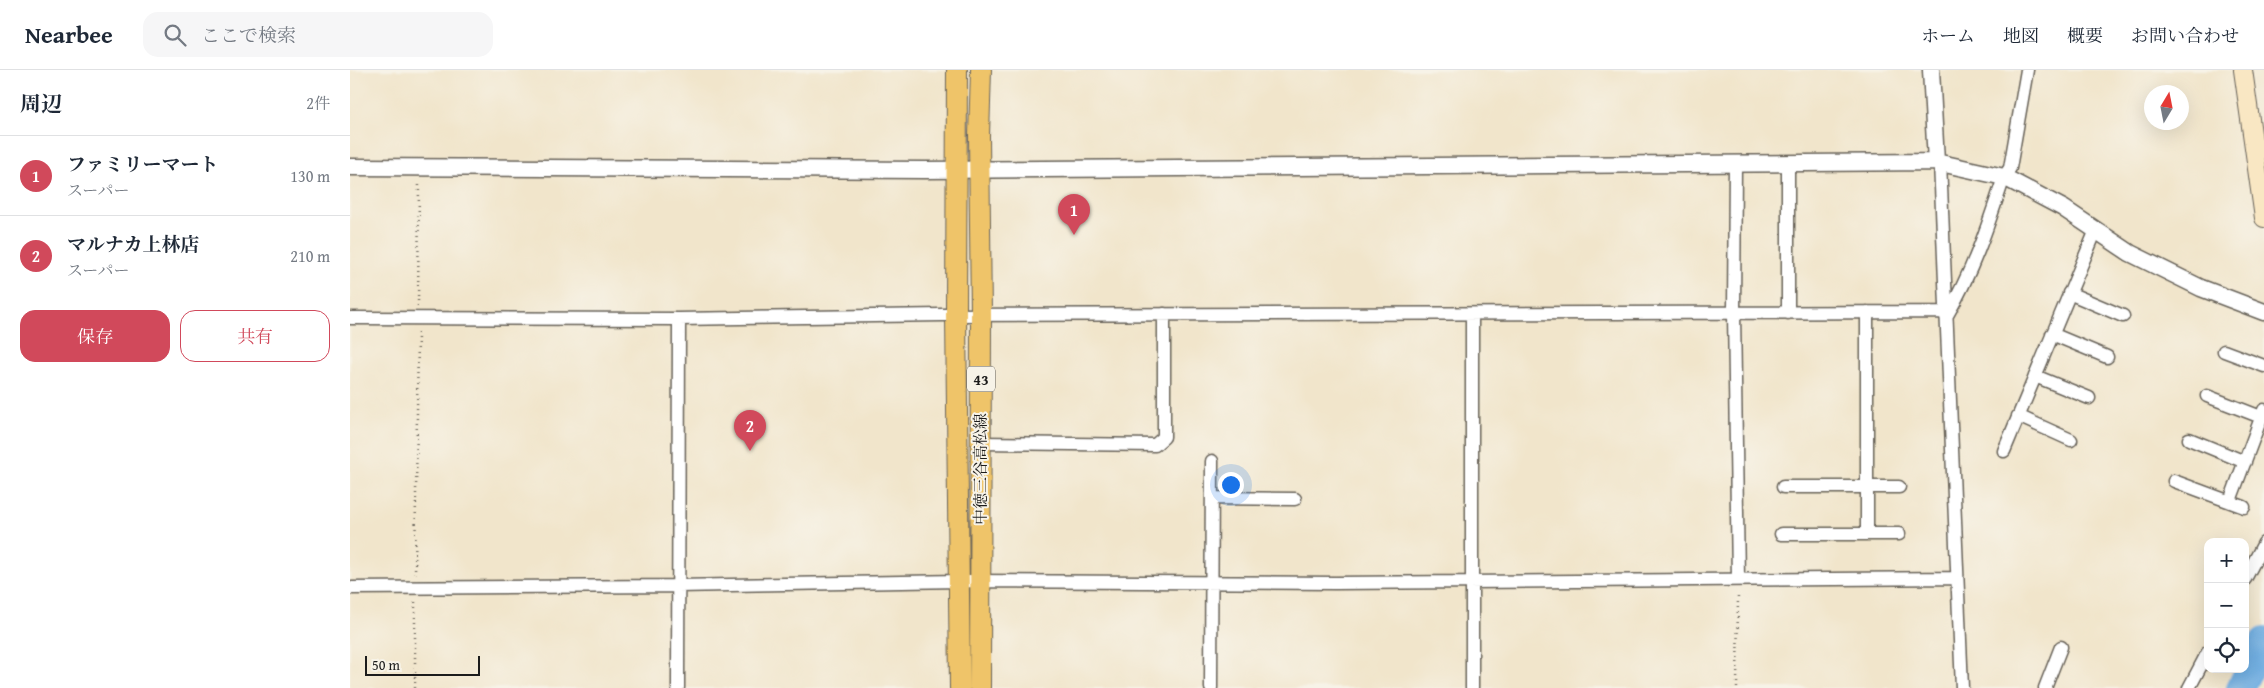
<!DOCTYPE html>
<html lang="ja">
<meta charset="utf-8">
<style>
body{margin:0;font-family:"Gentium Book Plus","Noto Serif JP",serif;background:#f6f6f7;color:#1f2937}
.controls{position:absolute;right:15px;bottom:15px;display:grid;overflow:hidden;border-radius:10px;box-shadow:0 5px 20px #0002}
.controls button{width:45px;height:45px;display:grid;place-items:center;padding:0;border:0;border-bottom:1px solid #e0e1e3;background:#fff;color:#1f2937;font:25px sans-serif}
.compass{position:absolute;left:1794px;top:15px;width:45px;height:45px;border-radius:50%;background:#fff;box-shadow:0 5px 20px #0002;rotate:10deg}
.scale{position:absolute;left:15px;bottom:12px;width:115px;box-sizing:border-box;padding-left:5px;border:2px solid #1c1c1c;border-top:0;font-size:14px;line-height:18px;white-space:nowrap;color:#1c1c1c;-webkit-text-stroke:4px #f7f3e8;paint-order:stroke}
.you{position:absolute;left:880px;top:414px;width:18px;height:18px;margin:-12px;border:4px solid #fff;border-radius:50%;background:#1a73e8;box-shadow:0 0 0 8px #1a73e833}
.badge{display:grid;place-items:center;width:32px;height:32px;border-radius:50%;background:#d1495b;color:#fff;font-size:16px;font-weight:700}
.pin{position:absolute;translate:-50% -41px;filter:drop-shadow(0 1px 2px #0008)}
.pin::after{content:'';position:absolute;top:26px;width:18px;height:15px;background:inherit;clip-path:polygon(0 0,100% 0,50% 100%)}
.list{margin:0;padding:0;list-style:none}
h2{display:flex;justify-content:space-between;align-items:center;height:65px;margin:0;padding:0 20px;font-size:21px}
h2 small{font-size:16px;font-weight:400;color:#747a83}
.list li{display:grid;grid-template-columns:32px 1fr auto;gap:15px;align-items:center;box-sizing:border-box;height:80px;padding:0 20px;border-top:1px solid #e0e1e3}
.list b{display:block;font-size:19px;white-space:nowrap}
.list p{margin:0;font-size:16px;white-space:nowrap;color:#747a83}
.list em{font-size:16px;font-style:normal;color:#747a83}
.actions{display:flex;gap:10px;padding:15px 20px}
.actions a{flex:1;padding:11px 0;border:1px solid #d1495b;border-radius:15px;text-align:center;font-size:18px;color:#d1495b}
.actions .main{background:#d1495b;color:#fff}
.icon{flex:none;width:28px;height:28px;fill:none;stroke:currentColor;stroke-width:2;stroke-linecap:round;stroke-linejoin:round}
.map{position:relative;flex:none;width:1914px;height:618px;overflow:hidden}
header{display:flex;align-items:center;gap:30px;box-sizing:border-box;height:70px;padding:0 25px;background:#fff;border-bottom:1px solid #e0e1e3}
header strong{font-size:24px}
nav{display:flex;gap:28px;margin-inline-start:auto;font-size:18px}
.search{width:350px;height:45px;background:#f6f6f7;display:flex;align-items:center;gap:12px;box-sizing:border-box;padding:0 18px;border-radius:15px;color:#747a83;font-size:19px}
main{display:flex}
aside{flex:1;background:#fff}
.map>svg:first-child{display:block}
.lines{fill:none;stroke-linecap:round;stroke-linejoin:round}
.river{stroke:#6faee2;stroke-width:28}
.minor-casing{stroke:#676259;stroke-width:15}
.tertiary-casing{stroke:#676259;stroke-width:19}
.secondary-casing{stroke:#676259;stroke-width:20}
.primary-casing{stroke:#676259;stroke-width:22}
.path{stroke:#676259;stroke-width:2.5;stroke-dasharray:1 4;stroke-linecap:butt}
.minor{stroke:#fff;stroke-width:12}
.tertiary{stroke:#fff;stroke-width:16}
.secondary{stroke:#f9e7c3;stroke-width:18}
.primary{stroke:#efc469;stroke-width:20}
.labels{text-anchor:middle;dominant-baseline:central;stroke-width:4;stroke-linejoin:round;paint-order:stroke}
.shield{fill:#f7f3e8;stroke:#5e5c59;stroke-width:1}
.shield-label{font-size:15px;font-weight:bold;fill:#1c1c1c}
.street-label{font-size:16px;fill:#1c1c1c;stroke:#f7f3e8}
</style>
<header>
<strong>Nearbee</strong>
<div class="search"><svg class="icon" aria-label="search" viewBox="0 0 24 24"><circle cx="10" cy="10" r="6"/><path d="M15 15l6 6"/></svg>ここで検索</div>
<nav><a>ホーム</a><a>地図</a><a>概要</a><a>お問い合わせ</a></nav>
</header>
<main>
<aside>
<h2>周辺<small>2件</small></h2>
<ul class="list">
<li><span class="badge">1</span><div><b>ファミリーマート</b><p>スーパー</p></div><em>130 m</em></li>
<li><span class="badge">2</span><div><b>マルナカ上林店</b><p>スーパー</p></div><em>210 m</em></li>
</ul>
<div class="actions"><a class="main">保存</a><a>共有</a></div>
</aside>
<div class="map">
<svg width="1914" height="618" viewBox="0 0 1914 618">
<rect width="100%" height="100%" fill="#f7f3e8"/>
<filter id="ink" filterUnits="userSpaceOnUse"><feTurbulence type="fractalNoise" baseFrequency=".02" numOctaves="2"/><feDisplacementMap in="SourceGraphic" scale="10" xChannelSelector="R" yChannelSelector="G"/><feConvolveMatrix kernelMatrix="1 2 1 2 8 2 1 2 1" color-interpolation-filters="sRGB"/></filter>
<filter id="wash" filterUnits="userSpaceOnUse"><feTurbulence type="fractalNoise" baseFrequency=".0096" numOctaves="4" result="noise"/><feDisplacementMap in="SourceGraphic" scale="20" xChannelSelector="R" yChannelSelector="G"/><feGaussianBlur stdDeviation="1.12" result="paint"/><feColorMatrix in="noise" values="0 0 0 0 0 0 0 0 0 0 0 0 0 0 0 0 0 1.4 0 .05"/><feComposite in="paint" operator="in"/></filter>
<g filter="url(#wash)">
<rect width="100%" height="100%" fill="#f1e5cb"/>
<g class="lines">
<path class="river" d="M 1890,618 L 1914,571"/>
</g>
</g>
<g filter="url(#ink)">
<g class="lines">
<g class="minor-casing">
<path id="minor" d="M 1590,92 L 1612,618
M 1385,93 L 1384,243 L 1388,509
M 1719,223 L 1773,246
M 1517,242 L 1517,464
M 1438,243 L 1438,93
M 1596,247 C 1622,203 1638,156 1654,107 L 1660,98 L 1677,0
M 0,248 L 329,249 L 592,245 L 1596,242
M 1702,264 L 1757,287
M 1874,281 L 1914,296
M 1685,306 L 1739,328
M 1857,326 L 1911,347
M 1668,346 L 1721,370
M 1839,369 L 1895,392
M 630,373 L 805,375 L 814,367 L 814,244
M 1654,381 L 1746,160
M 1824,411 L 1894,437
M 1433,417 L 1549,417
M 862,428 L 945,429
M 1880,431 L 1914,340
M 1431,464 L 1549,464
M 1895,509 L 1914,473
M 0,518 L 328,516 L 610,511 L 985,513 L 1607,508
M 328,618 L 329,249
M 861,618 L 862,391
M 1122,618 L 1122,244
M 1695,618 L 1711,577
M 1839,618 L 1858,582"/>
</g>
<g class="tertiary-casing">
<path id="tertiary" d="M 1581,0 L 1586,92
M 0,97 L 575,100 L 1586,92 L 1654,107 L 1713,138 L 1780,183 L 1851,218 L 1914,242"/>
</g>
<g class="secondary-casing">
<path id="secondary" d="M 1893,0 L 1914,148"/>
</g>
<g class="primary-casing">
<path id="primary" d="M 607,0 L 606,245 L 610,618
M 630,618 L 631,245 L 629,66 L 631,0"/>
</g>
<path class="path" d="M 68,236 L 69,112
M 65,504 L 68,262
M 65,618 L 65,532
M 1387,618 L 1388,523"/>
<use href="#minor" class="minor"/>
<use href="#tertiary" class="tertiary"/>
<use href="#secondary" class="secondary"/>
<use href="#primary" class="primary"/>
</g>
</g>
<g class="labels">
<rect class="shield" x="617" y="296.5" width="28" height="25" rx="4"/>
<g class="shield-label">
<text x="631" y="309">43</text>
</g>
<g class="street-label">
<text transform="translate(630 399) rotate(-90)">中徳三谷高松線</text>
</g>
</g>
</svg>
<div class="controls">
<button>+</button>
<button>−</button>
<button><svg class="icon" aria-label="locate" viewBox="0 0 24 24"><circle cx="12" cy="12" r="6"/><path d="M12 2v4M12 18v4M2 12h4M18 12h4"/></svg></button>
</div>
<svg class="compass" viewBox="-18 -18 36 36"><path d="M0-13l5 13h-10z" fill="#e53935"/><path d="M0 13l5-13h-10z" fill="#747a83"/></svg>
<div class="scale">50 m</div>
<div class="you"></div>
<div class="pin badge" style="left:724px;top:165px">1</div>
<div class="pin badge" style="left:400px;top:381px">2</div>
</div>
</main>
